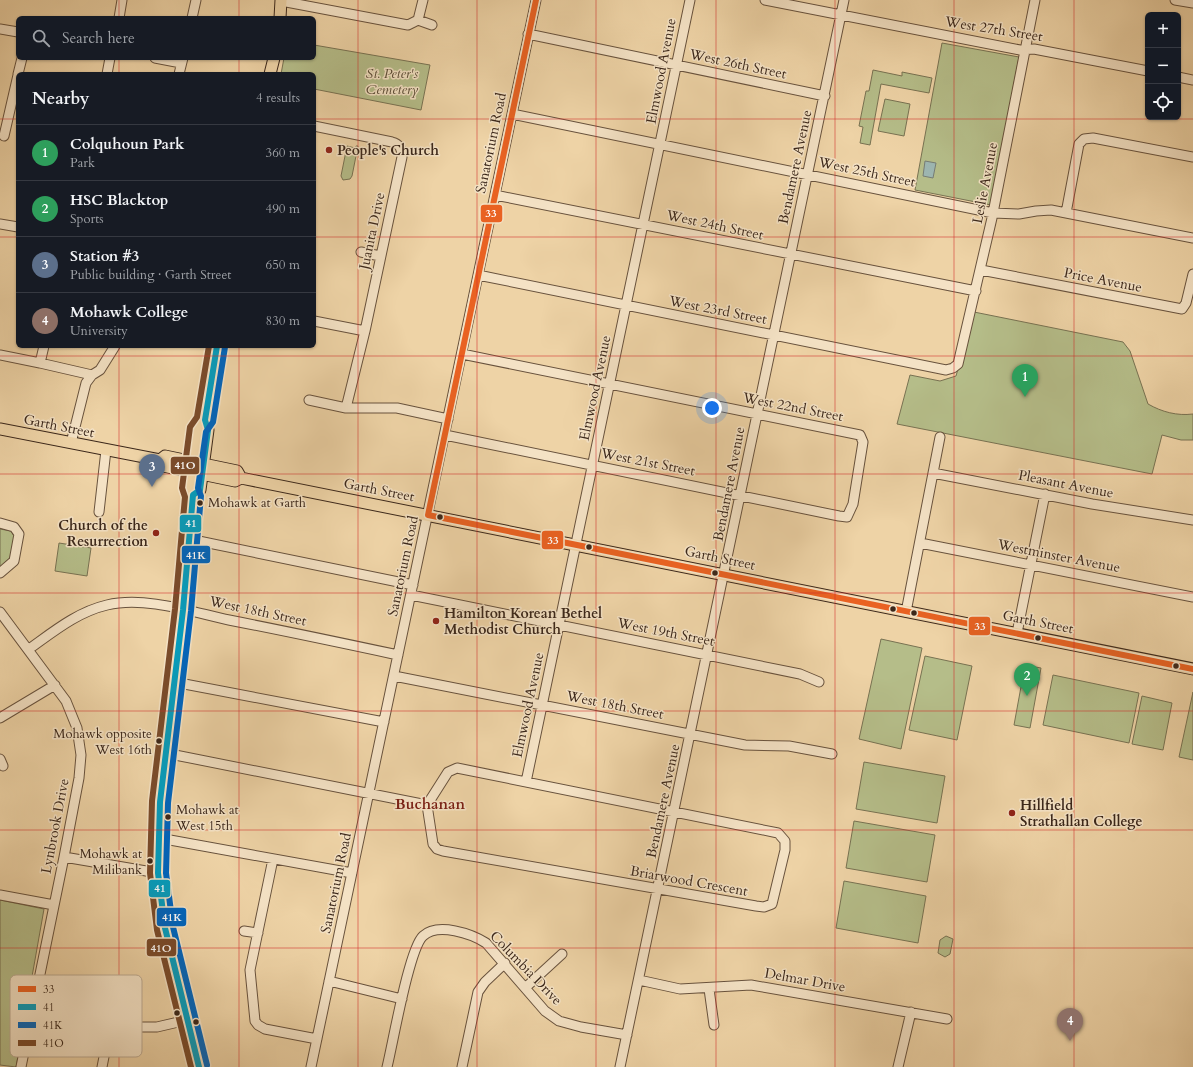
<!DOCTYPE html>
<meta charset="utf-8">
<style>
body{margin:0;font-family:Cardo,serif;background:#242831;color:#f1f3f6}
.controls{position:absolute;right:12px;top:12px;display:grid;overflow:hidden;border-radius:6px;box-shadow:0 1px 3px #0004}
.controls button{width:36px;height:36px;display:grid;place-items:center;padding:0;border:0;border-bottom:1px solid #363941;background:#171b24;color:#f1f3f6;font:20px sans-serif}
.you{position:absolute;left:712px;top:408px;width:14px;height:14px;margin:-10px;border:3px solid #fff;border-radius:50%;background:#1a73e8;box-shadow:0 0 0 6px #1a73e833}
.badge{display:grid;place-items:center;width:26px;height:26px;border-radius:50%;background:#c59692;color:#fff;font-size:13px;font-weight:700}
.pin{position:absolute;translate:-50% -33px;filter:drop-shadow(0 1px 2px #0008)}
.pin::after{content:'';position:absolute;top:21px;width:14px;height:12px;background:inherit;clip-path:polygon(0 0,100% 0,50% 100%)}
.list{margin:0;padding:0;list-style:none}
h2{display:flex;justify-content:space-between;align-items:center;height:52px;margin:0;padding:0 16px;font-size:17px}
h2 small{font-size:13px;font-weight:400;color:#9ea1a6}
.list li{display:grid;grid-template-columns:26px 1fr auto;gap:12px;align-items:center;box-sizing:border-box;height:56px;padding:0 16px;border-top:1px solid #363941}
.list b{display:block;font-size:15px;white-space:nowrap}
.list p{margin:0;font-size:13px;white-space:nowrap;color:#9ea1a6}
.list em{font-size:13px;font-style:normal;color:#9ea1a6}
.icon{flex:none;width:22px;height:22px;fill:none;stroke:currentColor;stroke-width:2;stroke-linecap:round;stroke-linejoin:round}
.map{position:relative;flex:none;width:1193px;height:1067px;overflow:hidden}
.search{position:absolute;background:#171b24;box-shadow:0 1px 3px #0004;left:16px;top:16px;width:300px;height:44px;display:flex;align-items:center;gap:10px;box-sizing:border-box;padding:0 14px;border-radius:6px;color:#9ea1a6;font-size:15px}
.panel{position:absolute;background:#171b24;box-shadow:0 1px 3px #0004;left:16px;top:72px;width:300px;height:276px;border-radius:6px}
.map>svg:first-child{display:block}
.green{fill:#b5bd89;stroke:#787252}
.water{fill:#9db6b1;stroke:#767d75}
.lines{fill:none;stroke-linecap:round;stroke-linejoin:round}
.minor-casing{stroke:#68523d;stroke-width:11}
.major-casing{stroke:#3b271a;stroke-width:13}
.minor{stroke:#f4e2c5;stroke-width:9}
.major{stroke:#eed3a6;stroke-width:11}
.bus-1-casing{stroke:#f4e2c5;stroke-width:9}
.bus-2-casing{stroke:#f4e2c5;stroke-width:9}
.bus-3-casing{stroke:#f4e2c5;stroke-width:9}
.bus-4-casing{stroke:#f4e2c5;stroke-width:9}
.bus-1{stroke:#e96222;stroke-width:6}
.bus-2{stroke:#069cbc;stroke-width:6}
.bus-3{stroke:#0065bd;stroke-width:6}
.bus-4{stroke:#7a4b2a;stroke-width:6}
.grid{fill:none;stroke:#d62828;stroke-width:1;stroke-opacity:0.55}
.poi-dot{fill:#8f2418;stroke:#f4e2c5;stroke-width:1.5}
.bus-dot{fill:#3b271a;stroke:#f4e2c5;stroke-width:1.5}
.labels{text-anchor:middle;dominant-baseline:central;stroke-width:3;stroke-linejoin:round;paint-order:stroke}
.bus-label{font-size:13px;fill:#3b271a;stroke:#f4e2c5;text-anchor:start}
.street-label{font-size:14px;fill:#3b271a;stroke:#f4e2c5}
.park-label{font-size:14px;font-style:italic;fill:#5a4c36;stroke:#f4e2c5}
.poi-label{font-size:14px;font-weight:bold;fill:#3b271a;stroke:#f4e2c5;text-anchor:start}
.neighbourhood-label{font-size:15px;font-weight:bold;fill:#7a1f14;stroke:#f4e2c5}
.key{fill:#f4e2c5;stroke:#bcaa92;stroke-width:1}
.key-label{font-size:11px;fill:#3b271a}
.line-badge{stroke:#f4e2c5;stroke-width:1.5}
.badge-label{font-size:11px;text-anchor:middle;font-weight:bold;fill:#fff}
</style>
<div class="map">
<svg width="1193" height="1067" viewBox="0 0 1193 1067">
<rect width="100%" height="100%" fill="#eed3a6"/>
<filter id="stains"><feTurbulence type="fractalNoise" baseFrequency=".005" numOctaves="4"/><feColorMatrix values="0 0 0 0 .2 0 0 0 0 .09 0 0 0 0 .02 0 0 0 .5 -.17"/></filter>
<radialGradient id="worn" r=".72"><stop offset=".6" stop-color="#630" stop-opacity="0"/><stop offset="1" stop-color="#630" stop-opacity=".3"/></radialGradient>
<path class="green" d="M 942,43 L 1019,57 L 991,205 L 915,190 Z
M 314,45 L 430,65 L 421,110 L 314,89 L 314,74 L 281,74 L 284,58 L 314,58 Z
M 873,70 L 902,76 L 902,72 L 932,78 L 929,93 L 881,84 L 870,145 L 860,143 L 863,127 L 859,126 L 866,91 L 869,91 Z
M 885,99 L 910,104 L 904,136 L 878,131 Z
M 347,146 L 355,148 L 356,146 L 358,146 L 352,176 L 350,179 L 343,180 L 341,176 Z
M 974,312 L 1123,342 L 1130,351 L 1148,404 C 1162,412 1177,416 1193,414 L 1193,440 L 1181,440 L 1162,435 L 1152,474 L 897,424 L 910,375 L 940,381 L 956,376 Z
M 0,529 L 11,531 L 14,536 L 11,557 L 0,567 Z
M 59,543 L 91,548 L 87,576 L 55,571 Z
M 881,639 L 922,648 L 901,749 L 859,739 Z
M 925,656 L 972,666 L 957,740 L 909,730 Z
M 1025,665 L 1041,668 L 1030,728 L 1014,725 Z
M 1053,675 L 1139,693 L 1129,743 L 1043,725 Z
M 1193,692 L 1193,760 L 1179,757 Z
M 1142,696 L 1172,703 L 1163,750 L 1132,744 Z
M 864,762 L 945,776 L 937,823 L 856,809 Z
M 854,821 L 935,835 L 927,882 L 846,868 Z
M 844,881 L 926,896 L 918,943 L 836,928 Z
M 0,900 L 44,909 L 16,1067 L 0,1065 Z
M 946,936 L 953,939 L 950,954 L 945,957 L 938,953 L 940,940 Z"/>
<path class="water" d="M 925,161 L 936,163 L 933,178 L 923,176 Z"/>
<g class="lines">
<g class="minor-casing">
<path id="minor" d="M 765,0 L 1020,50 L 1034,49 L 1148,71
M 1175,0 L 1193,3
M 281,1 L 408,25 L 418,20 L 423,0
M 119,18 L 122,0
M 192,18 L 196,0
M 418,20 L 432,25
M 0,29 L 18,32
M 528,34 L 825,96
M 155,58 L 181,63
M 18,74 L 22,58
M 107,74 L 110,58
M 179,74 L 183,58
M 1178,77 L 1193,80
M 512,114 L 993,213 L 1019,214 L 1036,211 L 1051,210 L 1193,238
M 314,126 L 392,142 C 400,144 402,149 402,157 L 365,331 L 346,408
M 4,136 L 18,75
M 495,195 L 976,291
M 1066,213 L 1079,144 L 1084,139 L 1093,138 L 1193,157
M 0,224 L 18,227
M 361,252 L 380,256
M 981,270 L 1182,309 L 1186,303 L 1193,274
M 478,275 L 946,370 L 953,368 L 958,364 L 992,218 L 1035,0
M 314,321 L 365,331
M 0,355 L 40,363 L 92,375
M 40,363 L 44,346
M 309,400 L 346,408 L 397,408 L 448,419
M 445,435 L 839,516 L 847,517 L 853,504 L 863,442 L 860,435 L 462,354
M 71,443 L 86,383 L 92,375 L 100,370 L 115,346
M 933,473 L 1092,504 L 1193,520
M 99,512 L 106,450
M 0,523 L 14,527 L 19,534 L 14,561 L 0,573
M 189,539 L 413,585
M 920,543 L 1193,597
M 411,595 L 800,674 L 819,682
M 0,612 L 66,701 L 77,728 L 81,755 L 79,778 L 64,857 L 21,1067
M 906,612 L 940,437
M 1017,633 L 1045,494
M 29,649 C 53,632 77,612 107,605 C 145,596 192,612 229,620 C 285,631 342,643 398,655
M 394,676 L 745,745 L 789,746 L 832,754
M 174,682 L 384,722
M 0,718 L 55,685
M 165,753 L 427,805 L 433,844 L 437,849 L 443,851 L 756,906 L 764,907 L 772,904 L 785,850 L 785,841 L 778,833 L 457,768 L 448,772 L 427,805
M 0,759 L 3,766
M 526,782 L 690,0
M 159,838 L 352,873
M 64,857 L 158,873
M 273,859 L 250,970 L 255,1021 L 258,1025 L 265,1029 L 317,1039
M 0,895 L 54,905
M 244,931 L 258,933
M 639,980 L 680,989 L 751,985 L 947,1019
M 329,981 L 402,999
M 525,988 L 562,954
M 709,989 L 714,1025
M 33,1006 L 140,1027 L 157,1027 L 187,1020
M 102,1067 L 111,1021
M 311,1067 L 536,0
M 387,1067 C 393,1043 409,949 423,936 C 438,922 472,934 486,943 L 545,1011 L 559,1021 L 581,1027 L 627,1035
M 462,1067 L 478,992 L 485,982 L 505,963
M 620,1067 L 844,0
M 898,1067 L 911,1012"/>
</g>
<g class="major-casing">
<path id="major" d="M 280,18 L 281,0
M 270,74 L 274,58
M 0,429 L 160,460 L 165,456 L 237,471 L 241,478
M 160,460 L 163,466 L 235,481 L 241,478 L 1193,669
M 193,495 L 200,490 L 208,430 L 205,420
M 199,1067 L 165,928 L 158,873 L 160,802 L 183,610 L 193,495 L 190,489 L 198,429 L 205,420 L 217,346"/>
</g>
<use href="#minor" class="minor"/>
<use href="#major" class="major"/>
<g class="bus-1-casing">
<path id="bus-1" d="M 536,0 L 428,515 L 1193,669"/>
</g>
<g class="bus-2-casing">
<path id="bus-2" d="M 199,1067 L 165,928 L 158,873 L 160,802 L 183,610 L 193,495 L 200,490 L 208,430 L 205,420 L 217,346"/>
</g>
<g class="bus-3-casing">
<path id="bus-3" d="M 207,1065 L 173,927 L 166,873 L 168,803 L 191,611 L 201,496 L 198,488 L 206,432 L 213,422 L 225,347"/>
</g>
<g class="bus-4-casing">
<path id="bus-4" d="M 191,1067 L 157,930 L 150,873 L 152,801 L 175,609 L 185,497 L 182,488 L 190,427 L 197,417 L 209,346"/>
</g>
<use href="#bus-1" class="bus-1"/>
<use href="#bus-2" class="bus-2"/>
<use href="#bus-3" class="bus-3"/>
<use href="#bus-4" class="bus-4"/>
</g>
<path class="grid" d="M 119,0 L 119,18M 239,0 L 239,18M 358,0 L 358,1067M 477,0 L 477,1067M 596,0 L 596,1067M 716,0 L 716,1067M 835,0 L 835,1067M 954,0 L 954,1067M 1074,0 L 1074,1067M 119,58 L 119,74M 239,58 L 239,74M 0,119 L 18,119M 314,119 L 1193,119M 0,237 L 18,237M 314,237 L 1193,237M 119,346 L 119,1067M 239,346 L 239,1067M 0,356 L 1193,356M 0,474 L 1193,474M 0,593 L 1193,593M 0,711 L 1193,711M 0,830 L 1193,830M 0,948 L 1193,948"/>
<g class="poi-dot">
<circle cx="329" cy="150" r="4"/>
<circle cx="156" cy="533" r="4"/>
<circle cx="436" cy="621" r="4"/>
<circle cx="1012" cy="813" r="4"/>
</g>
<g class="bus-dot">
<circle cx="200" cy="503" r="3.5"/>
<circle cx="440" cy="517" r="3.5"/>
<circle cx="589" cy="547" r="3.5"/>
<circle cx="715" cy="573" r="3.5"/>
<circle cx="893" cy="609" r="3.5"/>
<circle cx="914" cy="613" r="3.5"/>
<circle cx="1038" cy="638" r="3.5"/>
<circle cx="1176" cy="666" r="3.5"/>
<circle cx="159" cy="741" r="3.5"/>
<circle cx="168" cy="817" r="3.5"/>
<circle cx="150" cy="861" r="3.5"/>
<circle cx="177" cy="1013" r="3.5"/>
<circle cx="196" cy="1022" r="3.5"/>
</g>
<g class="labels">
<g class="bus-label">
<text x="208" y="503">Mohawk at Garth</text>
<text x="152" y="734" text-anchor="end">Mohawk opposite<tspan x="152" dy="16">West 16th</tspan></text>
<text x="176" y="810">Mohawk at<tspan x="176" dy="16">West 15th</tspan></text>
<text x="142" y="854" text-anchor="end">Mohawk at<tspan x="142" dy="16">Milibank</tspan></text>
</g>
<g class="street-label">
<text transform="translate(994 29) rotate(9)">West 27th Street</text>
<text transform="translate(738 64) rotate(12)">West 26th Street</text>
<text transform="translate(661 71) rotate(-79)">Elmwood Avenue</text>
<text transform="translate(491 143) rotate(-78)">Sanatorium Road</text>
<text transform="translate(795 167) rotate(-78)">Bendamere Avenue</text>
<text transform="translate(867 172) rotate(12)">West 25th Street</text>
<text transform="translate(985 183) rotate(-79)">Leslie Avenue</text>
<text transform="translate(715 225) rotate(12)">West 24th Street</text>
<text transform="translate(372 231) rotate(-78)">Juanita Drive</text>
<text transform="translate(1103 280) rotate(11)">Price Avenue</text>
<text transform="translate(718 310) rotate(11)">West 23rd Street</text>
<text transform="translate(595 388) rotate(-78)">Elmwood Avenue</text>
<text transform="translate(793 407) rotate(11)">West 22nd Street</text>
<text transform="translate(59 426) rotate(11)">Garth Street</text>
<text transform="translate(648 462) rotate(11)">West 21st Street</text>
<text transform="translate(729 484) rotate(-79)">Bendamere Avenue</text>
<text transform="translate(1066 484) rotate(11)">Pleasant Avenue</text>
<text transform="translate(379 490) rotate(11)">Garth Street</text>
<text transform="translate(1059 556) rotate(11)">Westminster Avenue</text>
<text transform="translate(720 558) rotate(12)">Garth Street</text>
<text transform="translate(403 566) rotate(-78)">Sanatorium Road</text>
<text transform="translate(258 611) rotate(12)">West 18th Street</text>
<text transform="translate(1038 622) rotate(11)">Garth Street</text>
<text transform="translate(666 632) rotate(11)">West 19th Street</text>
<text transform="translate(528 705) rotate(-78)">Elmwood Avenue</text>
<text transform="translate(615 705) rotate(11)">West 18th Street</text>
<text transform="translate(663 801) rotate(-78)">Bendamere Avenue</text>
<text transform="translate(55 826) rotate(-79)">Lynbrook Drive</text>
<text transform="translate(689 881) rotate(10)">Briarwood Crescent</text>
<text transform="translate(336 883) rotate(-78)">Sanatorium Road</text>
<text transform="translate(526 968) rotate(46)">Columbia Drive</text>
<text transform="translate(805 980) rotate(10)">Delmar Drive</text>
</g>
<g class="park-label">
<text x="392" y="73">St. Peter's<tspan x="392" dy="16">Cemetery</tspan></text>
</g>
<g class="poi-label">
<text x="337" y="150">People's Church</text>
<text x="148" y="525" text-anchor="end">Church of the<tspan x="148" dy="16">Resurrection</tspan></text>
<text x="444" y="613">Hamilton Korean Bethel<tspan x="444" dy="16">Methodist Church</tspan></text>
<text x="1020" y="805">Hillfield<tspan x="1020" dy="16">Strathallan College</tspan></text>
</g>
<g class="neighbourhood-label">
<text x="430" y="804">Buchanan</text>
</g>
</g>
<rect x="10" y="975" width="132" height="82" rx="6" class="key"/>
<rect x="18" y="986" width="18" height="6" fill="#e96222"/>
<rect x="18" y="1004" width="18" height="6" fill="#069cbc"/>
<rect x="18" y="1022" width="18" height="6" fill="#0065bd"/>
<rect x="18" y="1040" width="18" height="6" fill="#7a4b2a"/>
<g class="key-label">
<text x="43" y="993">33</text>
<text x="43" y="1011">41</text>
<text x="43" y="1029">41K</text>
<text x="43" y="1047">41O</text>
</g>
<g class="line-badge">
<rect x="480" y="204" width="23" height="19" rx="4" fill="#e96222"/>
<rect x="170" y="456" width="30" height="19" rx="4" fill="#7a4b2a"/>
<rect x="179" y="514" width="23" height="19" rx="4" fill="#069cbc"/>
<rect x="541" y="530" width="23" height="20" rx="4" fill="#e96222"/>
<rect x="181" y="545" width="30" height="19" rx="4" fill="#0065bd"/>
<rect x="968" y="616" width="23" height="20" rx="4" fill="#e96222"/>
<rect x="148" y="879" width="23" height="19" rx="4" fill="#069cbc"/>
<rect x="156" y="907" width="31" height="20" rx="4" fill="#0065bd"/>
<rect x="146" y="938" width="31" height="19" rx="4" fill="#7a4b2a"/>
</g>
<g class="badge-label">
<text x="491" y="217">33</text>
<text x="185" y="469">41O</text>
<text x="191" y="527">41</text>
<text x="553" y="544">33</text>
<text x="196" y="559">41K</text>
<text x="980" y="630">33</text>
<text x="160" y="892">41</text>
<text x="172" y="921">41K</text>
<text x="161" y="952">41O</text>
</g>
<rect width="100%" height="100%" filter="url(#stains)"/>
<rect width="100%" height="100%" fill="url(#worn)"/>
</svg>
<div class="controls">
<button>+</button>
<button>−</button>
<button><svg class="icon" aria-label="locate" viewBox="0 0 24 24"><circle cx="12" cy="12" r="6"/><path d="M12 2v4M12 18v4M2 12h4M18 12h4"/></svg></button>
</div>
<div class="you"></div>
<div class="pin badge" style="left:1025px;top:397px;background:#2e9e5b">1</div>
<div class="pin badge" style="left:1027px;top:696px;background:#2e9e5b">2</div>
<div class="pin badge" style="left:152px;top:487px;background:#5c6f8a">3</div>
<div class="pin badge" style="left:1070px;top:1041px;background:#8d6e63">4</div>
<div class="search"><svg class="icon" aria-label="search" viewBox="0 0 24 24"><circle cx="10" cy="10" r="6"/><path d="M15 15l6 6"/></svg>Search here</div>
<section class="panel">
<h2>Nearby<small>4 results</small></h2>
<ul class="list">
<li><span class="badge" style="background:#2e9e5b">1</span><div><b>Colquhoun Park</b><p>Park</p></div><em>360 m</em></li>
<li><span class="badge" style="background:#2e9e5b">2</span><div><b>HSC Blacktop</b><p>Sports</p></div><em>490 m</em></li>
<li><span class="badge" style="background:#5c6f8a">3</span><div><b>Station #3</b><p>Public building · Garth Street</p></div><em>650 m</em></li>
<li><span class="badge" style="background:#8d6e63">4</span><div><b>Mohawk College</b><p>University</p></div><em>830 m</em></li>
</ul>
</section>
</div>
